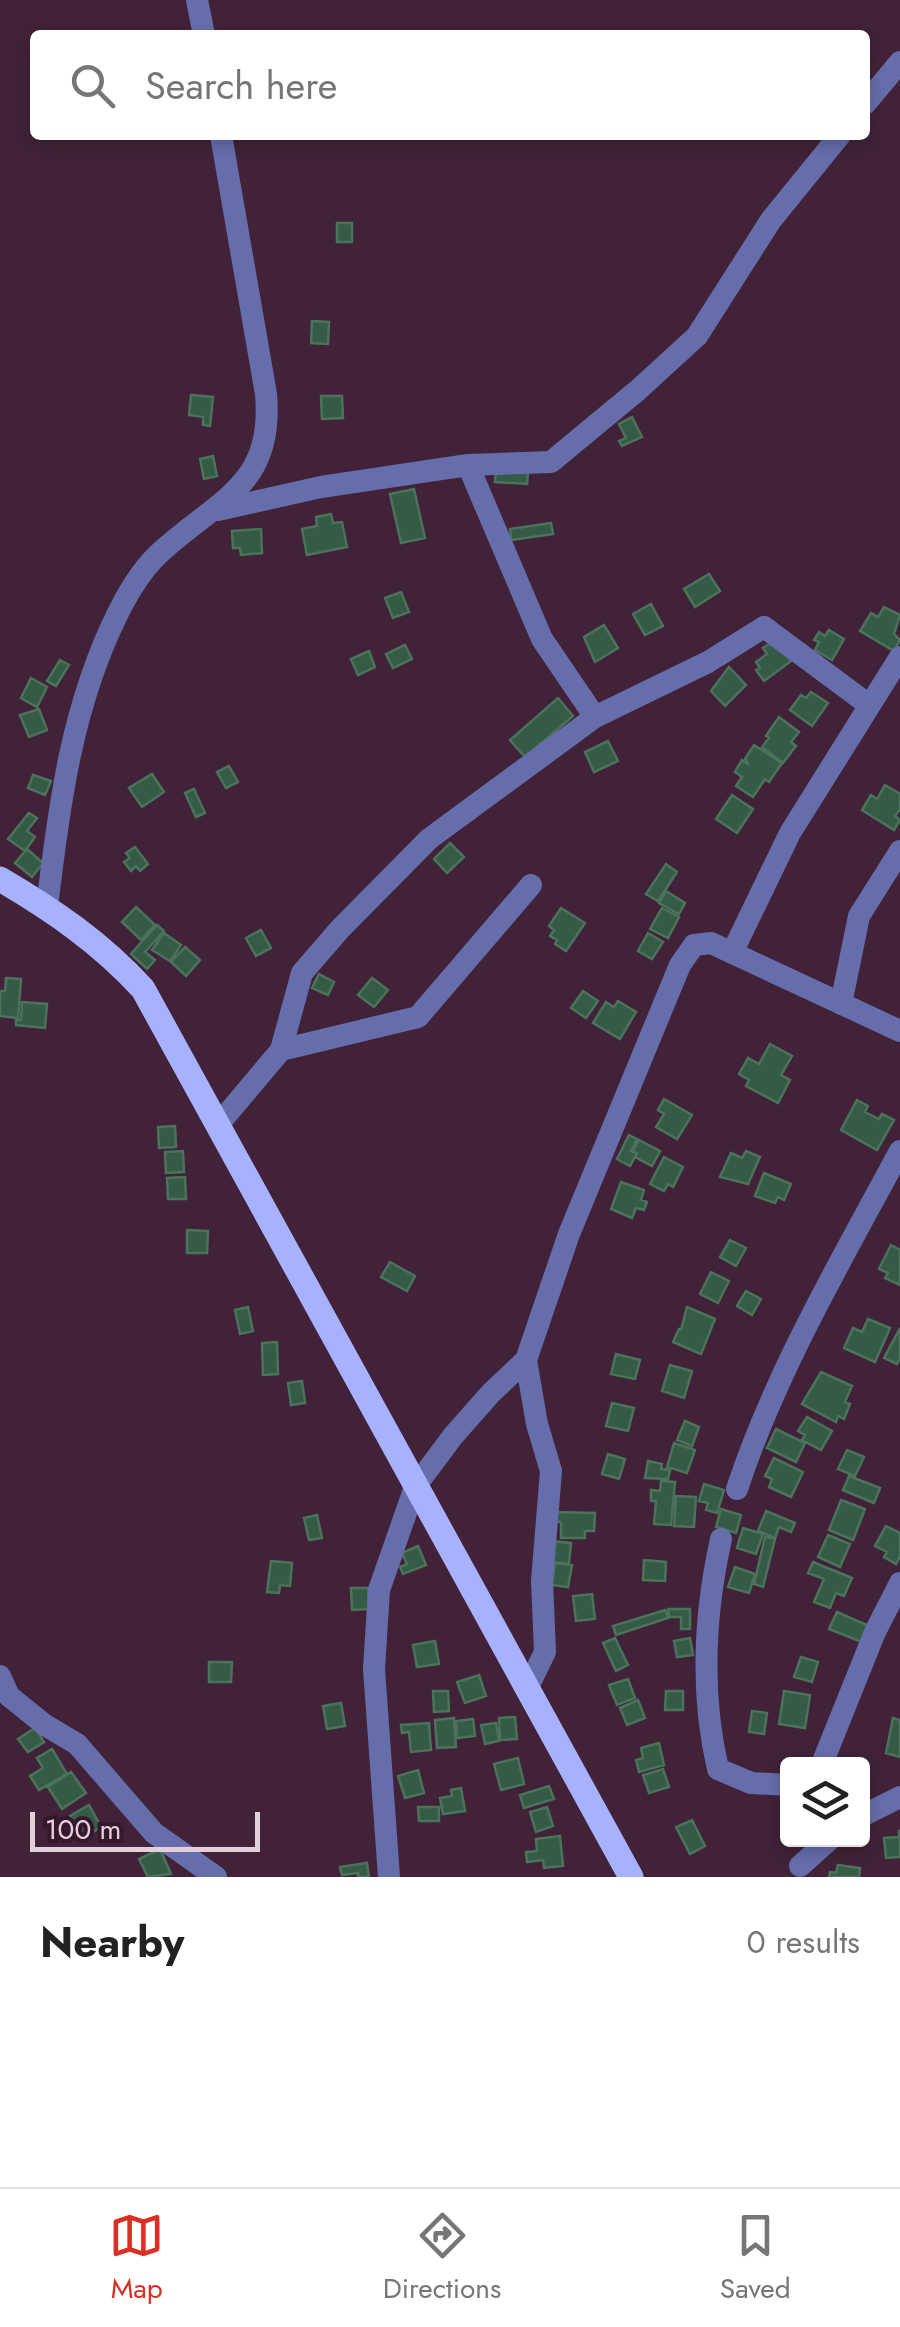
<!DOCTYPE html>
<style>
body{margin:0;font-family:Jost,sans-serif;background:#f2f2f2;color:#222}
.controls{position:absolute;right:30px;bottom:30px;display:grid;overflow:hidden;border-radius:10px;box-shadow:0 5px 15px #0003}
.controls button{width:90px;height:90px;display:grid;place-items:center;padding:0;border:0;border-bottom:2px solid #e0e0e0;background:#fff;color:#222;font:50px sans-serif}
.scale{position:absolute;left:30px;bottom:25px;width:230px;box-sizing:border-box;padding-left:10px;border:5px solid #e4d0dd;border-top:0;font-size:28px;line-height:35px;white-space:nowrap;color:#e4d0dd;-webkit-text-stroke:8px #36182e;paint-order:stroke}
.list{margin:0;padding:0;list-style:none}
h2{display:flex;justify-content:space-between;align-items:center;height:130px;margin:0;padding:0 40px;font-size:42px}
h2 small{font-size:32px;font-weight:400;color:#767676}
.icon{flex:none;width:55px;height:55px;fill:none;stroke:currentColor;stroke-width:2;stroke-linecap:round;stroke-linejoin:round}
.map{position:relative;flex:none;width:900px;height:1877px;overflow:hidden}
.search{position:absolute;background:#fff;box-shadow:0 5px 15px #0003;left:30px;right:30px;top:30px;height:110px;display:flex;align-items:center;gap:25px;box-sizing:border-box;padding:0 35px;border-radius:10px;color:#767676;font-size:38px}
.sheet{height:310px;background:#fff}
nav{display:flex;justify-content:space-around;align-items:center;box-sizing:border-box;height:140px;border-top:2px solid #e0e0e0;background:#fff;font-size:28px;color:#767676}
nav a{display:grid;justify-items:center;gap:5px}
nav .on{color:#d93025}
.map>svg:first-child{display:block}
.building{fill:#345b45;stroke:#4b735b;stroke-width:2.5}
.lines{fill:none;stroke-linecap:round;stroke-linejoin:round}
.minor{stroke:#666dab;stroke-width:22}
.major{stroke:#a7b1fd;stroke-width:25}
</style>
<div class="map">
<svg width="900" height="1877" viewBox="0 0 900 1877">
<rect width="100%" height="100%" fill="#412238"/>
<path class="building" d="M 337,223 L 352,223 L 352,242 L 337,242 Z
M 312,321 L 329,322 L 328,344 L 311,343 Z
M 191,395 L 213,397 L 210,426 L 203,425 L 203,417 L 189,415 Z
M 321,396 L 342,396 L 343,418 L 322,419 Z
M 632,417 L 642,437 L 622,446 L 619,441 L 626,438 L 619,424 Z
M 213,456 L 217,476 L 204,479 L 200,459 Z
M 496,470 L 528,473 L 527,484 L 495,482 Z
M 414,489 L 425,538 L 401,543 L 390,494 Z
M 331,514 L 333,523 L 342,522 L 347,547 L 307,555 L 302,529 L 317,526 L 316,517 Z
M 551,523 L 553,534 L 511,540 L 510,529 Z
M 261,529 L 262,553 L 241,555 L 240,548 L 233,548 L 232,531 Z
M 709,574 L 720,591 L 695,607 L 684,589 Z
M 401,592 L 409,612 L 393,618 L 385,598 Z
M 651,604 L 663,626 L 645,635 L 633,614 Z
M 884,607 L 900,615 L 894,634 L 900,640 L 894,651 L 860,631 L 871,613 L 878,617 Z
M 604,625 L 618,648 L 595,662 L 584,637 Z
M 829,630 L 844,639 L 832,660 L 815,650 L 819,642 L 814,640 L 819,632 L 825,636 Z
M 776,639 L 791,661 L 764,681 L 756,670 L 760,668 L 756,662 L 767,654 L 763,648 Z
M 405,645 L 412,659 L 393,668 L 386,654 Z
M 369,651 L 375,667 L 358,675 L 351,659 Z
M 60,660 L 69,665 L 56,686 L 47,681 Z
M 729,667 L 746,685 L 725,706 L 711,691 Z
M 31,678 L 47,687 L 37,707 L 21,698 Z
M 811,692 L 828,703 L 812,726 L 790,710 L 801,695 L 806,698 Z
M 558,698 L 573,716 L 525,757 L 510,740 Z
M 39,709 L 47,730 L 29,737 L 20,715 Z
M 779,717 L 799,732 L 791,742 L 796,746 L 783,763 L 762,747 L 769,738 L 766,736 Z
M 608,741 L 618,761 L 594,772 L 585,752 Z
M 754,745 L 782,763 L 769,782 L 765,779 L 753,797 L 736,786 L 742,777 L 735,772 L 742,760 L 749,765 L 745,759 Z
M 229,766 L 238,782 L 226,788 L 217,772 Z
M 152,774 L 164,792 L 142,807 L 129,788 Z
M 33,775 L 51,781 L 45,795 L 28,788 Z
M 885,785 L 900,794 L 900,809 L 895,816 L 900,820 L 894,830 L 862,810 L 871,795 L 877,799 Z
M 194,789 L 205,813 L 196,817 L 185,793 Z
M 732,795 L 753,809 L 737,833 L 716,819 Z
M 29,813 L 37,818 L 27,831 L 35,837 L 25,851 L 8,839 Z
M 450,843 L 464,857 L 447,873 L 434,859 Z
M 135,847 L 148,864 L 140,871 L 136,866 L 131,871 L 124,862 L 130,858 L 126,853 Z
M 27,849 L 43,863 L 32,877 L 15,863 Z
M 666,864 L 677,872 L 658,901 L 646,894 Z
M 666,891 L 685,903 L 679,914 L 659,903 Z
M 136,907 L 155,925 L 141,940 L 122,922 Z
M 561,908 L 585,923 L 566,951 L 555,944 L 557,940 L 550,936 L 554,930 L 549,926 Z
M 662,908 L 679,917 L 668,938 L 650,929 Z
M 157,925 L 164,931 L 145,952 L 155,960 L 147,969 L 131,954 Z
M 261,930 L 271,948 L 256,956 L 246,938 Z
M 164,933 L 181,945 L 170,961 L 152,950 Z
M 648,933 L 663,942 L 652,959 L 638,951 Z
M 185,947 L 200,960 L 186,976 L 171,962 Z
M 319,974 L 334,982 L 328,995 L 312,988 Z
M 6,978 L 21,979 L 18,1018 L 0,1016 L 0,991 L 5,991 Z
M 372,978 L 388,990 L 374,1007 L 358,995 Z
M 583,991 L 598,1001 L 586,1018 L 571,1008 Z
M 618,1001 L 636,1012 L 620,1039 L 593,1023 L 606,1002 L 614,1007 Z
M 22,1002 L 47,1004 L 45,1028 L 16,1025 L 16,1020 L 21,1020 Z
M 770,1044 L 792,1056 L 781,1075 L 790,1080 L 778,1103 L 746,1086 L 749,1080 L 739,1074 L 748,1058 L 759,1064 Z
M 664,1099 L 692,1115 L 677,1139 L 656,1127 L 664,1114 L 658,1110 Z
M 857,1100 L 868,1106 L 865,1112 L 879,1119 L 882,1114 L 894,1120 L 877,1150 L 841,1130 Z
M 175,1126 L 176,1147 L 159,1148 L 158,1127 Z
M 629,1135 L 637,1139 L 631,1151 L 637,1153 L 630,1166 L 617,1159 Z
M 639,1140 L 660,1151 L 652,1166 L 635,1157 L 637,1153 L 633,1151 Z
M 183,1151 L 184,1172 L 166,1173 L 165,1152 Z
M 746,1151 L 760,1157 L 748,1184 L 720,1177 L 731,1153 L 742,1158 Z
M 664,1157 L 683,1167 L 673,1187 L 668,1184 L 664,1191 L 650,1184 Z
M 764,1173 L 791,1184 L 784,1200 L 778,1197 L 775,1203 L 755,1196 Z
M 185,1177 L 186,1199 L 168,1199 L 167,1178 Z
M 621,1182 L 644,1190 L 641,1200 L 647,1202 L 644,1210 L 636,1208 L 632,1218 L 611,1209 Z
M 187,1230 L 208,1231 L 207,1253 L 187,1253 Z
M 730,1240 L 746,1248 L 736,1266 L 720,1257 Z
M 891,1245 L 900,1250 L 900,1285 L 885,1278 L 888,1273 L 879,1269 Z
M 390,1262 L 415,1276 L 407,1291 L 381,1277 Z
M 711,1272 L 729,1281 L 718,1303 L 700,1294 Z
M 746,1291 L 761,1299 L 752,1315 L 737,1306 Z
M 248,1307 L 253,1331 L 240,1334 L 235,1310 Z
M 687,1307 L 715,1319 L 701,1354 L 673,1342 L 679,1329 L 681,1330 Z
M 868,1319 L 890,1328 L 875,1362 L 844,1348 L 853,1328 L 862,1332 Z
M 900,1328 L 900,1358 L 897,1364 L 884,1358 Z
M 277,1342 L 278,1374 L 263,1375 L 262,1343 Z
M 616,1354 L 640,1360 L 635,1379 L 611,1374 Z
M 670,1365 L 692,1371 L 684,1398 L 662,1391 Z
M 821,1372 L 852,1386 L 845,1402 L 850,1404 L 844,1419 L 838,1416 L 836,1422 L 802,1404 Z
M 302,1381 L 305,1403 L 291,1405 L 288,1383 Z
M 612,1403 L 634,1408 L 628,1431 L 606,1426 Z
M 807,1417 L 832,1431 L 821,1450 L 802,1440 L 805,1435 L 798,1431 Z
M 685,1421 L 699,1427 L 692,1446 L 677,1440 Z
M 776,1429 L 805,1443 L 796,1462 L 767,1448 Z
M 674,1443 L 695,1450 L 687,1473 L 667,1467 Z
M 847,1450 L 864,1457 L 855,1476 L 838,1469 Z
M 608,1454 L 625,1459 L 619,1479 L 602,1474 Z
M 774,1458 L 803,1472 L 791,1497 L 769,1487 L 772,1479 L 765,1476 Z
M 648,1461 L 662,1464 L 661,1469 L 670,1470 L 668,1479 L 645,1478 Z
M 849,1476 L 880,1488 L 874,1503 L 843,1490 Z
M 661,1481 L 675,1482 L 671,1525 L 654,1524 L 656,1501 L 651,1501 L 651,1490 L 660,1491 Z
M 704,1484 L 724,1490 L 717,1513 L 706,1510 L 708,1503 L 699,1501 Z
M 676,1496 L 696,1497 L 694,1527 L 674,1526 Z
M 841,1500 L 865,1509 L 853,1540 L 829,1530 Z
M 721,1509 L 741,1515 L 736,1533 L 716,1527 Z
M 766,1511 L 795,1523 L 791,1532 L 779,1527 L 775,1538 L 758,1531 Z
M 552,1512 L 595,1513 L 594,1531 L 585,1531 L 585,1538 L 561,1538 L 561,1522 L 552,1521 Z
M 317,1515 L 322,1538 L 309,1540 L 304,1518 Z
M 886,1526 L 900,1533 L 900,1556 L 896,1564 L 884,1557 L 887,1552 L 875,1546 Z
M 743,1528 L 763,1534 L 756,1554 L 737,1548 Z
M 828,1535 L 850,1544 L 840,1567 L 818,1557 Z
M 765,1537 L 775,1539 L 763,1587 L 754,1584 Z
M 550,1541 L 571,1543 L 569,1564 L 548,1562 Z
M 418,1546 L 426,1565 L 403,1574 L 400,1567 L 407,1564 L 402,1553 Z
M 644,1560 L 666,1562 L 665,1581 L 643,1580 Z
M 271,1561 L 292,1563 L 290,1586 L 280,1585 L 279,1593 L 267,1592 Z
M 813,1562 L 852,1578 L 844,1596 L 836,1593 L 830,1608 L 814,1602 L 824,1579 L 808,1573 Z
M 555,1563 L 572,1565 L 568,1587 L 552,1585 Z
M 735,1567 L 755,1574 L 749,1593 L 728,1587 Z
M 351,1588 L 368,1588 L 369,1609 L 352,1610 Z
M 592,1594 L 595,1619 L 576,1621 L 573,1596 Z
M 668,1609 L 690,1609 L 690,1629 L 681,1629 L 681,1617 L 669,1617 Z
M 665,1610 L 668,1618 L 616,1635 L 613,1626 Z
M 837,1612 L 871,1627 L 864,1643 L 829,1629 Z
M 615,1638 L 628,1665 L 616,1671 L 603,1643 Z
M 690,1638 L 693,1655 L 677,1657 L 674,1641 Z
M 435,1641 L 439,1664 L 417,1667 L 413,1645 Z
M 801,1657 L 818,1662 L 812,1682 L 794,1677 Z
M 209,1662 L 232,1662 L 231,1682 L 209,1682 Z
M 479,1675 L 486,1696 L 465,1703 L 457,1682 Z
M 628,1679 L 635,1698 L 617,1705 L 609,1685 Z
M 433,1691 L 448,1691 L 449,1711 L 434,1712 Z
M 666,1691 L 683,1691 L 683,1710 L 665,1710 Z
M 784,1691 L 810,1695 L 805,1728 L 779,1724 Z
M 638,1700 L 645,1718 L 627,1725 L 620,1708 Z
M 341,1703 L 345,1726 L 327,1729 L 323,1706 Z
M 752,1711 L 767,1713 L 764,1734 L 749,1732 Z
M 515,1717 L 517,1739 L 500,1740 L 499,1718 Z
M 454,1718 L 456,1747 L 437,1748 L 435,1720 Z
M 893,1718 L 900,1720 L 900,1757 L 886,1753 Z
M 473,1719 L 475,1736 L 457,1738 L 456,1721 Z
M 429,1723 L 431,1750 L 411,1752 L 409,1732 L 402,1733 L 401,1725 Z
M 496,1723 L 499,1741 L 485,1744 L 481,1725 Z
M 35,1728 L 44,1742 L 28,1752 L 18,1739 Z
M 659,1743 L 664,1765 L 639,1772 L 636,1760 L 643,1758 L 641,1748 Z
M 52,1749 L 67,1774 L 39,1790 L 30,1776 L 43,1768 L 37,1758 Z
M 518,1758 L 524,1784 L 501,1790 L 494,1764 Z
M 663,1769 L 669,1787 L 649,1793 L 643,1775 Z
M 418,1770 L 424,1793 L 405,1798 L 398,1776 Z
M 71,1772 L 86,1793 L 62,1809 L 48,1787 Z
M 549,1786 L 554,1799 L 524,1808 L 520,1795 Z
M 461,1788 L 465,1811 L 443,1814 L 440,1798 L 452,1796 L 451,1790 Z
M 89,1805 L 101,1827 L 83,1838 L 70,1816 Z
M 418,1807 L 439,1807 L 439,1821 L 419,1821 Z
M 547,1807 L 553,1826 L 536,1832 L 530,1812 Z
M 692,1820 L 705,1846 L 690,1854 L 676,1827 Z
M 899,1831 L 900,1831 L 900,1857 L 886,1858 L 884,1838 L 899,1837 Z
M 560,1836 L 563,1866 L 544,1868 L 543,1860 L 527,1862 L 526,1852 L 537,1851 L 536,1839 Z
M 160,1849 L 171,1874 L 148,1877 L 139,1859 Z
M 367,1863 L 369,1877 L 358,1877 L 358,1873 L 342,1875 L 340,1867 Z
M 838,1865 L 860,1868 L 859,1877 L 829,1877 L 830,1872 L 836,1873 Z"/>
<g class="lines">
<path class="minor" d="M 197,0 L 204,35
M 865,104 L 900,62
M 468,465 L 542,639 L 595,717
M 218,510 L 321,487 L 468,465 L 551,462 L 638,390 L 697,336 L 771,220 L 840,135
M 47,907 C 59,805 72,704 119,611 C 130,589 145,565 164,549 C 221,498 274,484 266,394 L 221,135
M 732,953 L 790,833 L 900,657
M 841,1004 L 859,916 L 900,851
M 281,1050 L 302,973 L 340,929 L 429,839 L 595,717 L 708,662 L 764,627 L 869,705
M 218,1125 L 281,1050 L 418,1017 L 531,885
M 526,1360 L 537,1424 L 551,1471 L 542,1581 L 545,1652 L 527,1689
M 737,1489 C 775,1373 842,1259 900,1151
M 721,1539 C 704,1616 700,1692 718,1769 L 751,1783 L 788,1785
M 0,1676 L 9,1696 L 45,1725 L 77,1744 L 154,1833 L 216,1877
M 822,1764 L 875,1632 L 900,1583
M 862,1816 L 900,1797
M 800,1866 L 829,1840
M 389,1877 L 374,1669 L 379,1590 L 415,1487 L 453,1436 L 491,1393 L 526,1360 L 569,1234 L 680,965 L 694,945 L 711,943 L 900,1031"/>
<path class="major" d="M 0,879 C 53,910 101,943 143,989 L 631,1877"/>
</g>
</svg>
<div class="controls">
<button><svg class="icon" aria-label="layers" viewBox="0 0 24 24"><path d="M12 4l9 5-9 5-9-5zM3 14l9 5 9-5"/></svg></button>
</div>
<div class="scale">100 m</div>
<div class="search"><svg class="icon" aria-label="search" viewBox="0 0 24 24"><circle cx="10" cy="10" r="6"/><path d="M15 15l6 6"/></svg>Search here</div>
</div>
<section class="sheet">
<h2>Nearby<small>0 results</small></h2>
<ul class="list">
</ul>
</section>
<nav>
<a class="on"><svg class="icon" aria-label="map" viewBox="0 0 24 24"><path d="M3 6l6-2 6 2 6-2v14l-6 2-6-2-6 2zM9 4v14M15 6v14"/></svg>Map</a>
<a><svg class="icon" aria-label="directions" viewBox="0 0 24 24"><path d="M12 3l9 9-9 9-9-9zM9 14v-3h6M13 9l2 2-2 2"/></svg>Directions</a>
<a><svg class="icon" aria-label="saved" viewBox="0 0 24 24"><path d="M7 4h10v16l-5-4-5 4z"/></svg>Saved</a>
</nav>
